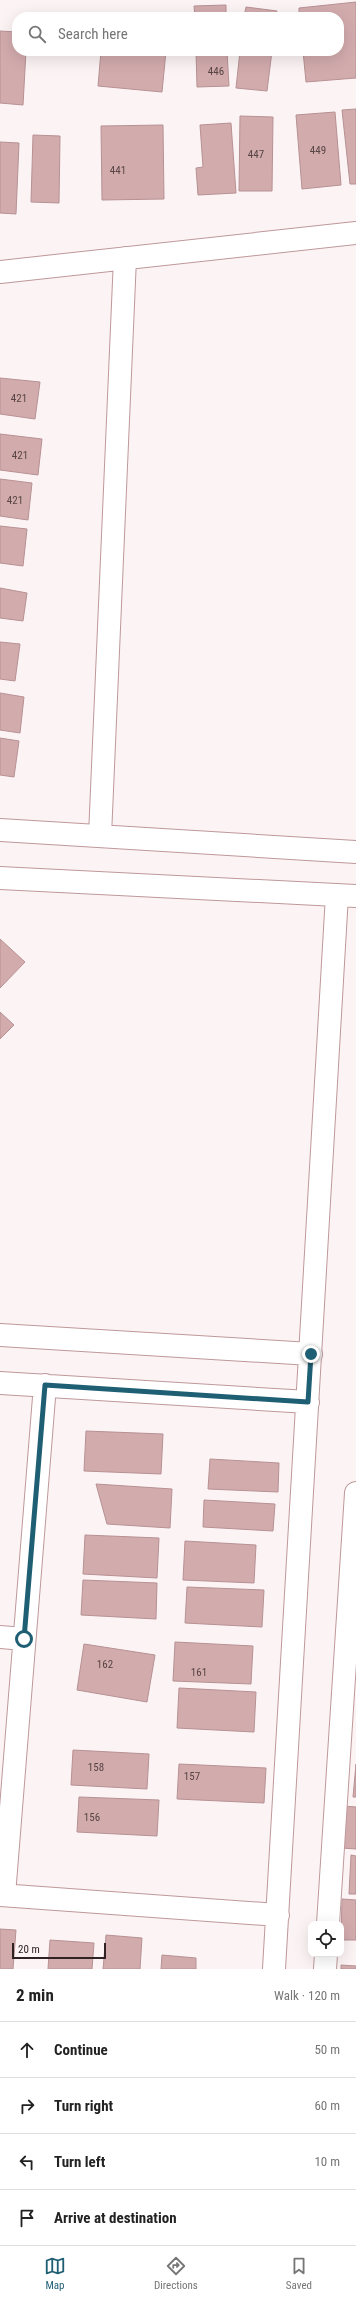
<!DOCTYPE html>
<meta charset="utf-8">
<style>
body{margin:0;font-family:"Roboto Condensed",sans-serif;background:#f2f2f2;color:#222}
.controls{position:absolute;right:12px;bottom:12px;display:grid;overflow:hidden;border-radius:8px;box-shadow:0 4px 16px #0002}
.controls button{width:36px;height:36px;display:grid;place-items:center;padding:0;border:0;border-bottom:1px solid #e0e0e0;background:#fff;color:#222;font:20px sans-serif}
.scale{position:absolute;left:12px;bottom:10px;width:94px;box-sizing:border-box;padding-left:4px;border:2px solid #302122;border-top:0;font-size:11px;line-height:14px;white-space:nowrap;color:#302122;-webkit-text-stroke:3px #fcf3f4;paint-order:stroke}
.stop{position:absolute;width:12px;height:12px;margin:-9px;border:3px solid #1f5f74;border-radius:50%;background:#fff}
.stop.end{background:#1f5f74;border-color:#fff;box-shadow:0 1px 4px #0008}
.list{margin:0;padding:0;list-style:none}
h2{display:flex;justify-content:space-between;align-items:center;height:52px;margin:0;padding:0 16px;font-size:17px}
h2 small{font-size:13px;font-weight:400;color:#767676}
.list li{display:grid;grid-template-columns:26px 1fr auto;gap:12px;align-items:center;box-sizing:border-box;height:56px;padding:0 16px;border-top:1px solid #e0e0e0}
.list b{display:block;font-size:15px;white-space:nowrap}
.list em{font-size:13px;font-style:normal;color:#767676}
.icon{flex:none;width:22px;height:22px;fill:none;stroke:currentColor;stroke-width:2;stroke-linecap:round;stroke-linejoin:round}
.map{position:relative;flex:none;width:356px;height:1969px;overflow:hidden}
.search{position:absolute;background:#fff;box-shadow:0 4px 16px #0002;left:12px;right:12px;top:12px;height:44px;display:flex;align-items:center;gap:10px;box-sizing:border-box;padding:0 14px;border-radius:16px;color:#767676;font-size:15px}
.sheet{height:276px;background:#fff}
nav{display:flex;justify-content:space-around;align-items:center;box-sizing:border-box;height:56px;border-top:1px solid #e0e0e0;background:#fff;font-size:11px;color:#767676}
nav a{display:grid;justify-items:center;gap:2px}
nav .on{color:#1f5f74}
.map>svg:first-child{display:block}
.building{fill:#d2abad;stroke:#b79194}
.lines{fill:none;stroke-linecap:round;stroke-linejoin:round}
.minor-casing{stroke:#be989a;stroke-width:24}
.minor{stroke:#fff;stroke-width:22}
.route{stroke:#1f5f74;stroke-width:5}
.labels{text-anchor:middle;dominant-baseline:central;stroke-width:3.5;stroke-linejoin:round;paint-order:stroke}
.number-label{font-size:11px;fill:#584445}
</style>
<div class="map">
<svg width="356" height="1969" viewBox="0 0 356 1969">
<rect width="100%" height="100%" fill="#fcf3f4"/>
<path class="building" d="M 356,2 L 356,78 L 306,82 L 303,51 L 339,51 L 339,17 L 299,17 L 299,8 Z
M 226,5 L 226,17 L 195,17 L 194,6 Z
M 246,7 L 277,11 L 276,17 L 244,17 Z
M 0,31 L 17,32 L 17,51 L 26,51 L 23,105 L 0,103 Z
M 101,51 L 166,51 L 162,92 L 98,86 Z
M 196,51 L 227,51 L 229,86 L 197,87 Z
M 240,51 L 272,51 L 267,91 L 236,88 Z
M 356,109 L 356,184 L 350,184 L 342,110 Z
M 335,112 L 341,185 L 302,189 L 296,115 Z
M 240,116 L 273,117 L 272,191 L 239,191 Z
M 231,123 L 236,193 L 198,195 L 196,168 L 203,167 L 200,125 Z
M 163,125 L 164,199 L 102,200 L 101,126 Z
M 33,135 L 60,136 L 59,203 L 31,202 Z
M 0,142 L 19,143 L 16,214 L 0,213 Z
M 0,378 L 40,382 L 35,419 L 0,414 Z
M 0,434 L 42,439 L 38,475 L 0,470 Z
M 0,479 L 32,483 L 28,520 L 0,516 Z
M 0,526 L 27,529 L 23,566 L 0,563 Z
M 0,588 L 27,593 L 23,621 L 0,618 Z
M 0,642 L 20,644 L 15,681 L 0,679 Z
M 0,693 L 24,697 L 20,733 L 0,730 Z
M 0,738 L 19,741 L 14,777 L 0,775 Z
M 0,939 L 25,962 L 0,988 Z
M 0,1012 L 14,1025 L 0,1039 Z
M 86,1431 L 163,1434 L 161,1474 L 84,1471 Z
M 210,1459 L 279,1463 L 278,1492 L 208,1489 Z
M 96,1484 L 172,1489 L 170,1528 L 107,1524 Z
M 204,1500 L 275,1504 L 273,1531 L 203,1527 Z
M 85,1535 L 159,1538 L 157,1578 L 83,1574 Z
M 185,1541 L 256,1545 L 254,1583 L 183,1580 Z
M 83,1580 L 157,1583 L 156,1619 L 81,1615 Z
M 187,1587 L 264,1590 L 262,1627 L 185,1623 Z
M 175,1642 L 253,1646 L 251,1684 L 173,1681 Z
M 84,1644 L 155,1655 L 147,1702 L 77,1690 Z
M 179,1688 L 256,1692 L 254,1732 L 177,1728 Z
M 73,1750 L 149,1754 L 147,1789 L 71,1785 Z
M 179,1764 L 266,1768 L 264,1803 L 177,1799 Z
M 356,1764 L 356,1797 L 353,1797 Z
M 79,1797 L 159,1800 L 157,1836 L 77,1832 Z
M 343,1806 L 356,1807 L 356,1849 L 342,1848 Z
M 351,1855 L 356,1856 L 356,1894 L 349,1894 Z
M 342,1899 L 356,1900 L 356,1940 L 341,1940 Z
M 0,1929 L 16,1930 L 13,1969 L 0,1969 Z
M 106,1935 L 142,1938 L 140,1969 L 103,1969 Z
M 50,1940 L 94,1943 L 92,1969 L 48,1969 Z
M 162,1955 L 196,1958 L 196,1969 L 161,1969 Z
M 341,1965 L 356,1966 L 356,1969 L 341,1969 Z"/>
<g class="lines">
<g class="minor-casing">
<path id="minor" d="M 0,272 L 356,233
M 0,830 L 356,852
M 100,836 L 125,258
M 0,878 L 356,896
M 0,1335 L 311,1354
M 0,1383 L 308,1402
M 0,1637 L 24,1639
M 0,1895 L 278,1915
M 4,1895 L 45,1385
M 328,1924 L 356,1493
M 274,1969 L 337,895
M 325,1969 L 326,1954"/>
</g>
<use href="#minor" class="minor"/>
</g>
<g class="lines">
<path class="route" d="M 24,1639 L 45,1385 L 308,1402 L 311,1354"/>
</g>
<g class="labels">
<g class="number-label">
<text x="216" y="71">446</text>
<text x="318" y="150">449</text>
<text x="256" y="154">447</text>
<text x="118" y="170">441</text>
<text x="19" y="398">421</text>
<text x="20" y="455">421</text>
<text x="15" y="500">421</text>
<text x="105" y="1664">162</text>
<text x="199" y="1672">161</text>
<text x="96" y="1767">158</text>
<text x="192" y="1776">157</text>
<text x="92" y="1817">156</text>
</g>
</g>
</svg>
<div class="controls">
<button><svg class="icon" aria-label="locate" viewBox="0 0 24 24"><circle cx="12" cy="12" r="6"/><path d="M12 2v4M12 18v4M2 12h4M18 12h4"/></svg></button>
</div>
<div class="scale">20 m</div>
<div class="stop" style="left:24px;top:1639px"></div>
<div class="stop end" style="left:311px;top:1354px"></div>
<div class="search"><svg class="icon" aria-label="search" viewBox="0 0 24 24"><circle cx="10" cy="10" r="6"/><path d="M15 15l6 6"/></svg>Search here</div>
</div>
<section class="sheet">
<h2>2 min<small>Walk · 120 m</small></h2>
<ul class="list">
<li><svg class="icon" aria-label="ahead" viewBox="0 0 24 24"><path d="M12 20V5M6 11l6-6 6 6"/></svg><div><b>Continue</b></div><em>50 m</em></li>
<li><svg class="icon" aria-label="right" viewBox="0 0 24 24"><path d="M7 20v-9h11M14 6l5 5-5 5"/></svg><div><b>Turn right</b></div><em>60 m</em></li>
<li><svg class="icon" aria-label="left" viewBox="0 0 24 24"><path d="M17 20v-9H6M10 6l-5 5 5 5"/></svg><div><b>Turn left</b></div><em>10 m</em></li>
<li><svg class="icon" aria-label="arrive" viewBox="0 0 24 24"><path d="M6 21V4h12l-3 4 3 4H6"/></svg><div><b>Arrive at destination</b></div></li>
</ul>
</section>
<nav>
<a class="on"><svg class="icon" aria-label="map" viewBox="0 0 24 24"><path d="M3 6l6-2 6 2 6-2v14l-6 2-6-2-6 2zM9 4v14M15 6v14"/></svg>Map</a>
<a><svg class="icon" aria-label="directions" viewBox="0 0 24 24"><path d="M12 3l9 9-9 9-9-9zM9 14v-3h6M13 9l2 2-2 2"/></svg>Directions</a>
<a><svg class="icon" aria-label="saved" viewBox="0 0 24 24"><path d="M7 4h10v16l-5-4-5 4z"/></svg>Saved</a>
</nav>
